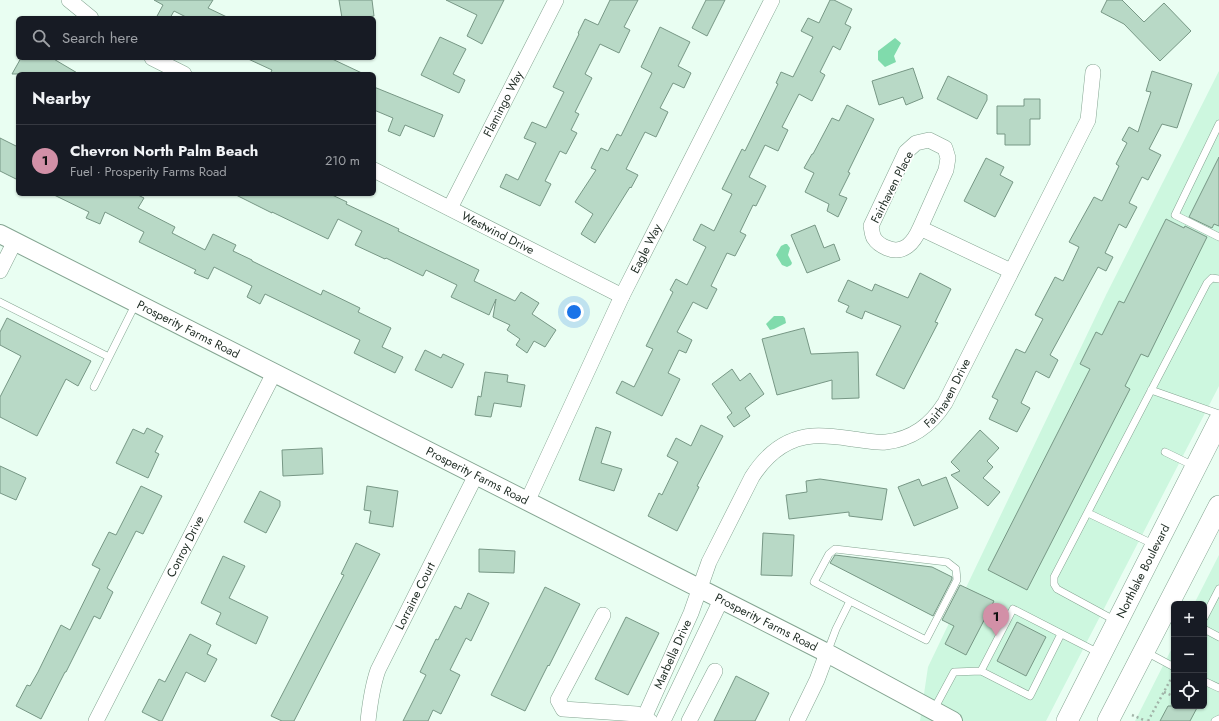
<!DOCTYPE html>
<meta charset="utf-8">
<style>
body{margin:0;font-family:Jost,sans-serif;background:#242831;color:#f1f3f6}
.controls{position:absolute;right:12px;bottom:12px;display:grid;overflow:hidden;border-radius:6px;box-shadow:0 1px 3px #0004}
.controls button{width:36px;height:36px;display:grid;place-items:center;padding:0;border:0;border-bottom:1px solid #363941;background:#171b24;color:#f1f3f6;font:20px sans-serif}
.you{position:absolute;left:574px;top:312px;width:14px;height:14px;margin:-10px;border:3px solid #fff;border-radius:50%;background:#1a73e8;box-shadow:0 0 0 6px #1a73e833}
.badge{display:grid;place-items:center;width:26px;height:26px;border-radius:50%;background:#d290a7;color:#111;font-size:13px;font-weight:700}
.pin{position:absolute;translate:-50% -33px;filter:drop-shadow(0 1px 2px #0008)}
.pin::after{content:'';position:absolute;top:21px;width:14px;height:12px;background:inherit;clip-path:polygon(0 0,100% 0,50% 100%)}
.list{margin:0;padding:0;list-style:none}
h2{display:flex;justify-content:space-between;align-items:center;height:52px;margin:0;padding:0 16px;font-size:17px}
h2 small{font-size:13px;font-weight:400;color:#9ea1a6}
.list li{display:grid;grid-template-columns:26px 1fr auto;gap:12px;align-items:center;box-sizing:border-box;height:72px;padding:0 16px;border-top:1px solid #363941}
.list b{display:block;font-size:15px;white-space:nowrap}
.list p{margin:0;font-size:13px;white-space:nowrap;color:#9ea1a6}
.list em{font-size:13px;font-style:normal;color:#9ea1a6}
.icon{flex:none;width:22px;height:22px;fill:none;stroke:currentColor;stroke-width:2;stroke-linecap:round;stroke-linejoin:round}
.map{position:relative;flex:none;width:1219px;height:721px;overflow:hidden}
.search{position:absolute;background:#171b24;box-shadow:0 1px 3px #0004;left:16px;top:16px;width:360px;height:44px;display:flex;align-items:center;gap:10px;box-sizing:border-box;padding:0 14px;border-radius:6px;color:#9ea1a6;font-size:15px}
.panel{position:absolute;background:#171b24;box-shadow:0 1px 3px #0004;left:16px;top:72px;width:360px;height:124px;border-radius:6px}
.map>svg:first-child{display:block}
.built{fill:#cdf7df}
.water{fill:#80dbac}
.building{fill:#b8d9c6;stroke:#779785}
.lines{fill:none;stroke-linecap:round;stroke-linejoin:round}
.service-casing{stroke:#84a491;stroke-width:8}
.minor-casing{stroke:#84a491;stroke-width:16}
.tertiary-casing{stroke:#84a491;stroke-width:20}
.secondary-casing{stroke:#84a491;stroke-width:22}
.path{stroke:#a1b3a8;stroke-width:2.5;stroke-dasharray:2 3;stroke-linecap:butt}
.service{stroke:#fff;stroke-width:7}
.minor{stroke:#fff;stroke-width:15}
.tertiary{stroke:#fff;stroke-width:18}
.secondary{stroke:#fff;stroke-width:21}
.labels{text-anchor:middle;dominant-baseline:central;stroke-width:3.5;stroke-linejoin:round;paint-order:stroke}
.street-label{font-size:12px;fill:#1e2b23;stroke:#fff}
</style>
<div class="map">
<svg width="1219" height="721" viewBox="0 0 1219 721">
<rect width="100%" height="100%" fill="#e9fef2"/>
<path class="built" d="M 1219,71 L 1219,386 L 1046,721 L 920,721 L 928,667 L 1106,295 Z
M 1219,555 L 1219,721 L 1135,721 L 1174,644 L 1174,706 L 1204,706 L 1204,604 L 1194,604 Z"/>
<path class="water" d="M 895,38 L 901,43 L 894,56 L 896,62 L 885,67 L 878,60 L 878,51 Z
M 785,244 L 787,244 L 790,248 L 788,255 L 792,263 L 791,265 L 787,267 L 782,265 L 776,255 L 781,246 Z
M 774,316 L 783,316 L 785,318 L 786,323 L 774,329 L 770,330 L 766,324 Z"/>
<path class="building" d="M 154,0 L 213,0 L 208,8 L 229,18 L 188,18 L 174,11 L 170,18 L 156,18 L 163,5 Z
M 339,0 L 372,0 L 374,16 L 361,18 L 342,18 Z
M 446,0 L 504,0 L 482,44 L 467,36 L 477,15 Z
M 610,0 L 638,0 L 624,27 L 630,30 L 619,53 L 600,44 L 585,74 L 592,78 L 575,112 L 579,114 L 571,130 L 577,133 L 566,154 L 560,151 L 545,181 L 551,184 L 540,206 L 500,187 L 506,174 L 518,180 L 536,143 L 524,138 L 532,122 L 546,128 L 564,92 L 553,87 L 579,34 L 578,33 L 585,19 L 598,25 Z
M 706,0 L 725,0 L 707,36 L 692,28 Z
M 830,0 L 834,0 L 852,9 L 845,24 L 851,27 L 840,50 L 833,46 L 820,72 L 825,75 L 812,101 L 799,94 L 782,127 L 788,130 L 778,151 L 765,145 L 749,177 L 766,186 L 756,206 L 753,205 L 740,232 L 746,235 L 735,256 L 727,253 L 711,286 L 717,289 L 707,309 L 693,302 L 677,332 L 692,340 L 686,353 L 679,350 L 668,373 L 680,379 L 662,416 L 616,393 L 622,381 L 634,387 L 653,349 L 646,346 L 673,292 L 670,290 L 676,279 L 687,285 L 706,247 L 693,240 L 701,224 L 714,231 L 732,194 L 722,189 L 742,149 L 745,151 L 778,84 L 776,83 L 781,72 L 793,77 L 813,37 L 801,31 L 808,18 L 819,23 Z
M 1107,0 L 1122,0 L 1144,22 L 1164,3 L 1191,31 L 1160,61 L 1124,24 L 1101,12 Z
M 660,27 L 690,42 L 678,66 L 691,73 L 684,88 L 673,83 L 660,108 L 668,112 L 656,137 L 645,132 L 626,169 L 638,175 L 631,188 L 630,187 L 595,243 L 581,234 L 593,214 L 575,202 L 596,170 L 591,168 L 601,148 L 608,151 L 617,134 L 621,136 L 652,73 L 641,67 Z
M 440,37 L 466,49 L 453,74 L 465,80 L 459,93 L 421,75 Z
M 21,58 L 52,58 L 79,74 L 12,74 Z
M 246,58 L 330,58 L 364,74 L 270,74 L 272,70 Z
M 913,68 L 923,98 L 906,105 L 903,97 L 879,105 L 872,81 Z
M 1152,71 L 1192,84 L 1177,128 L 1162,124 L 1149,149 L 1161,155 L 1148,180 L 1142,177 L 1129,203 L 1137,207 L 1126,228 L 1119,224 L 1105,253 L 1113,257 L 1106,271 L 1098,267 L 1050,355 L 1058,360 L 1049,378 L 1036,371 L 1021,403 L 1030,408 L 1017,432 L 989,419 L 998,400 L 992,397 L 1016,349 L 1025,353 L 1043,319 L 1035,315 L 1055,277 L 1063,281 L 1079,247 L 1069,242 L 1094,197 L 1102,201 L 1119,166 L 1116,164 L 1127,143 L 1122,140 L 1129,127 L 1138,132 L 1151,92 L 1146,91 Z
M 948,76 L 987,95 L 987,100 L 977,119 L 937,99 Z
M 374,87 L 443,115 L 434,137 L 405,125 L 400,136 L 388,131 L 393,118 L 374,110 Z
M 1024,99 L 1040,99 L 1040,119 L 1030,119 L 1030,145 L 1005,145 L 1005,134 L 997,134 L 997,106 L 1024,106 Z
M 847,105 L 874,119 L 848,172 L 850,173 L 839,195 L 847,198 L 838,217 L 827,211 L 829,204 L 805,192 L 814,173 L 804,168 L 812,154 L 813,154 L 832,118 L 839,121 Z
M 0,138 L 18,147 L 18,180 L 0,171 Z
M 1219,157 L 1219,226 L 1214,224 L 1212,228 L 1189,217 Z
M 986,158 L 1004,167 L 1000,175 L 1013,182 L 995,217 L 964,201 Z
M 52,194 L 136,194 L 144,198 L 138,208 L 175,227 L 172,233 L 205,250 L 213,234 L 236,245 L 233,251 L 252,260 L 252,261 L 321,295 L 323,290 L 360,308 L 358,312 L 391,328 L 382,347 L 403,357 L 395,373 L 354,353 L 360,340 L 265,294 L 260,304 L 247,297 L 252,286 L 214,267 L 208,279 L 194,273 L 196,270 L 139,242 L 144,232 L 105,212 L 100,224 L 86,218 L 89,212 Z
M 234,194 L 330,194 L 347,202 L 346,204 L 399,229 L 398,231 L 479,270 L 474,281 L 515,301 L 521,292 L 539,303 L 532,314 L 556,330 L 545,347 L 534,341 L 527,353 L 516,345 L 520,339 L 507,330 L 510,325 L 493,317 L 496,299 L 489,315 L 451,297 L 457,285 L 426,270 L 423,276 L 386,258 L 385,259 L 355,245 L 362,231 L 338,219 L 328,239 L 272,212 L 272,213 Z
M 1166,219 L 1184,228 L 1185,226 L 1207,237 L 1148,357 L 1141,354 L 1125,386 L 1130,389 L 1027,590 L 988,570 L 1090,369 L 1080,364 L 1096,332 L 1102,335 L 1119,301 L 1124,303 Z
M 815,225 L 824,248 L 834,244 L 840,260 L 807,273 L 791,235 Z
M 920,273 L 951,289 L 935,322 L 938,323 L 904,389 L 876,375 L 901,326 L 865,311 L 862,319 L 846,312 L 849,306 L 838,301 L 848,280 L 872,291 L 875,284 L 908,298 Z
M 7,318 L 91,361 L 78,386 L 66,379 L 37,436 L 0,417 L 0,397 L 21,356 L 0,345 L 0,332 Z
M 804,328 L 811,354 L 858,352 L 859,398 L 832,399 L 832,380 L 777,395 L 762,339 Z
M 425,350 L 441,358 L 443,354 L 464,364 L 452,388 L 415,370 Z
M 732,369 L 740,381 L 750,373 L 764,394 L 745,408 L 750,416 L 734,427 L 727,417 L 732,413 L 712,384 Z
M 485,372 L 508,375 L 507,382 L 525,385 L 521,407 L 494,403 L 491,417 L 475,415 L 478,396 L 481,397 Z
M 701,425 L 723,436 L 697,486 L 699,487 L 677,531 L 648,516 L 659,493 L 662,495 L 678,462 L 667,456 L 676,438 L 691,446 Z
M 596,427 L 611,432 L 601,463 L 622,469 L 614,491 L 579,480 Z
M 147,428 L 163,436 L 155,452 L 159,454 L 148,478 L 116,463 L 133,429 L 144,434 Z
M 980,430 L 999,448 L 987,461 L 993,467 L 983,478 L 1000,492 L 988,506 L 951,475 L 960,471 L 951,462 Z
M 322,448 L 323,474 L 283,476 L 282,450 Z
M 0,466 L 26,478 L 16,500 L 0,493 Z
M 946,477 L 958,508 L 914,526 L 898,487 L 919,479 L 922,486 Z
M 820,479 L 887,489 L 882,520 L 849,516 L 849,512 L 789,519 L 786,495 L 807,492 L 806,481 Z
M 141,486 L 162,496 L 143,534 L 136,531 L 107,588 L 113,592 L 100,619 L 94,616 L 66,672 L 65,672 L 41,719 L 16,706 L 27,685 L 30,686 L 38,672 L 61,625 L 70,630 L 100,569 L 92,565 L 109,532 L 116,535 Z
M 367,486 L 398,491 L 393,527 L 369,523 L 371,511 L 364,510 Z
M 260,491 L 280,501 L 280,506 L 266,533 L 244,522 Z
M 763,533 L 794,535 L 792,576 L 761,575 Z
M 356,543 L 380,554 L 294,721 L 282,721 L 271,716 L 344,575 L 341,574 Z
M 479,549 L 515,551 L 514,573 L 479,572 Z
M 835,555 L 932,567 L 952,577 L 952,579 L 933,616 L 830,563 Z
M 223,556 L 245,566 L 229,598 L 268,617 L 256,644 L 216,624 L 221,613 L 201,603 Z
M 960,585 L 994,601 L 966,655 L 945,644 L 954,626 L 942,620 Z
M 545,587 L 580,604 L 549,666 L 548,665 L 525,711 L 491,695 Z
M 468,593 L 489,603 L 471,641 L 466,638 L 450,670 L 460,675 L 441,714 L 433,710 L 428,721 L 403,721 L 426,675 L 420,672 L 436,639 L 438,640 L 455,606 L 461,609 Z
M 626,617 L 659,633 L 628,695 L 595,679 Z
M 1017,622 L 1046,637 L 1026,676 L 997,661 Z
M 190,634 L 211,645 L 207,654 L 217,659 L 205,682 L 186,672 L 162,721 L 160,721 L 142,712 L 159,679 L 165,682 Z
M 736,676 L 769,693 L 755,721 L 714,721 Z
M 1168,706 L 1198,706 L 1190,721 L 1160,721 Z"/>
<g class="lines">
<g class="service-casing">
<path id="service" d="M 1219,124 L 1175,215 L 1219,237
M 0,302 L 109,357
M 94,387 L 136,303
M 1151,390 L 1219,414
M 1165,452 L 1194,466
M 1088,513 L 1155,545
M 1204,618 L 1219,589
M 1116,621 L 1057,589 L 1054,584 L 1054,577 L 1207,283 L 1212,278 L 1219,279
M 1204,629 L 1219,637
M 1146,652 L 1174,667
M 827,653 L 836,629 L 850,601 L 814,582 L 829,554 L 835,549 L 947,562 L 956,569 L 957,580 L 926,640 L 850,601
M 981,671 L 1030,696 L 1061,634
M 1204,681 L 1219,688
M 933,711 L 954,672 L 981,671 L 1013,609 L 1099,653
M 1215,721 L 1219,719"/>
</g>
<g class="minor-casing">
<g id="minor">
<path d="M 69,0 L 91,18"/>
<path d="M 152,58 L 184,74"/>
<path id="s1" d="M 374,170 L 622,296"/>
<path id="s2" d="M 450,208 L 556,0"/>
<path d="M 920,228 C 914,242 904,255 887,248 C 882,246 877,243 874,238 C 872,235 872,230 871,226 L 906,152 L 916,143 L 929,140 L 945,148 L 948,158 L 946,170 L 920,228 L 1011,271"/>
<path d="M 0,271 L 15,241"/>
<path id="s3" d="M 527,502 L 622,296 L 772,0"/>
<path d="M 603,615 L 558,700 L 563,709 L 637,714 L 650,721"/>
<path id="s4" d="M 644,718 L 691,613 L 709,562 L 752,477 C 766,455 786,438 813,436 C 826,435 839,437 853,439 C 863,440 875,443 886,442 C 913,439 931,425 945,403 L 1088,120 L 1093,72"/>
<path id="s5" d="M 96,721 L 274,373"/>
<path id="s6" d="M 368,721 C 370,703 372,687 378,670 L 476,475"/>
<path d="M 663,721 L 721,600"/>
<path d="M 689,721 L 715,671"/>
<path d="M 797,721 L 817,680 L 827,653"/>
</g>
</g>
<g class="tertiary-casing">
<g id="tertiary">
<path id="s7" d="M 0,234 L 827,653 L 953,721"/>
</g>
</g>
<g class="secondary-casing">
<g id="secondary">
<path id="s8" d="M 1067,721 L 1219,421"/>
<path d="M 1108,721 L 1219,506"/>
</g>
</g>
<path class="path" d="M 1164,692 L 1173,696 L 1174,694
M 1132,715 L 1146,721
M 1148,721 L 1172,677"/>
<use href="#service" class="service"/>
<use href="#minor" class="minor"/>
<use href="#tertiary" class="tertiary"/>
<use href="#secondary" class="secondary"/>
</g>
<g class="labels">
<g class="street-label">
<text stroke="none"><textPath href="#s2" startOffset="117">Flamingo Way</textPath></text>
<text transform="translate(892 187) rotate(-63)">Fairhaven Place</text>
<text stroke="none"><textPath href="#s1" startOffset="139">Westwind Drive</textPath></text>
<text stroke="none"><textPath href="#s3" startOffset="280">Eagle Way</textPath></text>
<text stroke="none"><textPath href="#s7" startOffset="211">Prosperity Farms Road</textPath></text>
<text stroke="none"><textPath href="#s4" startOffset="497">Fairhaven Drive</textPath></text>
<text stroke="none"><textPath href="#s7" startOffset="535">Prosperity Farms Road</textPath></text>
<text stroke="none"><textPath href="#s5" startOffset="196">Conroy Drive</textPath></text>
<text stroke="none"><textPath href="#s8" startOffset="168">Northlake Boulevard</textPath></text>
<text stroke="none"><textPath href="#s6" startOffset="135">Lorraine Court</textPath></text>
<text stroke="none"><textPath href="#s7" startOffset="859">Prosperity Farms Road</textPath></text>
<text stroke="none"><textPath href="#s4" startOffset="70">Marbella Drive</textPath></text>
</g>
</g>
</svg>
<div class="controls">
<button>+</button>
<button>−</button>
<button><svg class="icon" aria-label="locate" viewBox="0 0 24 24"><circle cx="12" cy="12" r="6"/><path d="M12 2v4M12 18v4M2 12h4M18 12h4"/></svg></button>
</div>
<div class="you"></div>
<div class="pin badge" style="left:996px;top:636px">1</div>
<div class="search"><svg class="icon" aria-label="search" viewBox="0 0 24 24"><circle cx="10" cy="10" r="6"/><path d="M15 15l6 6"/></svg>Search here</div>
<section class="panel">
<h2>Nearby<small></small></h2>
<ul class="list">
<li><span class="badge">1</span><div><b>Chevron North Palm Beach</b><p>Fuel · Prosperity Farms Road</p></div><em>210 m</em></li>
</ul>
</section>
</div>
